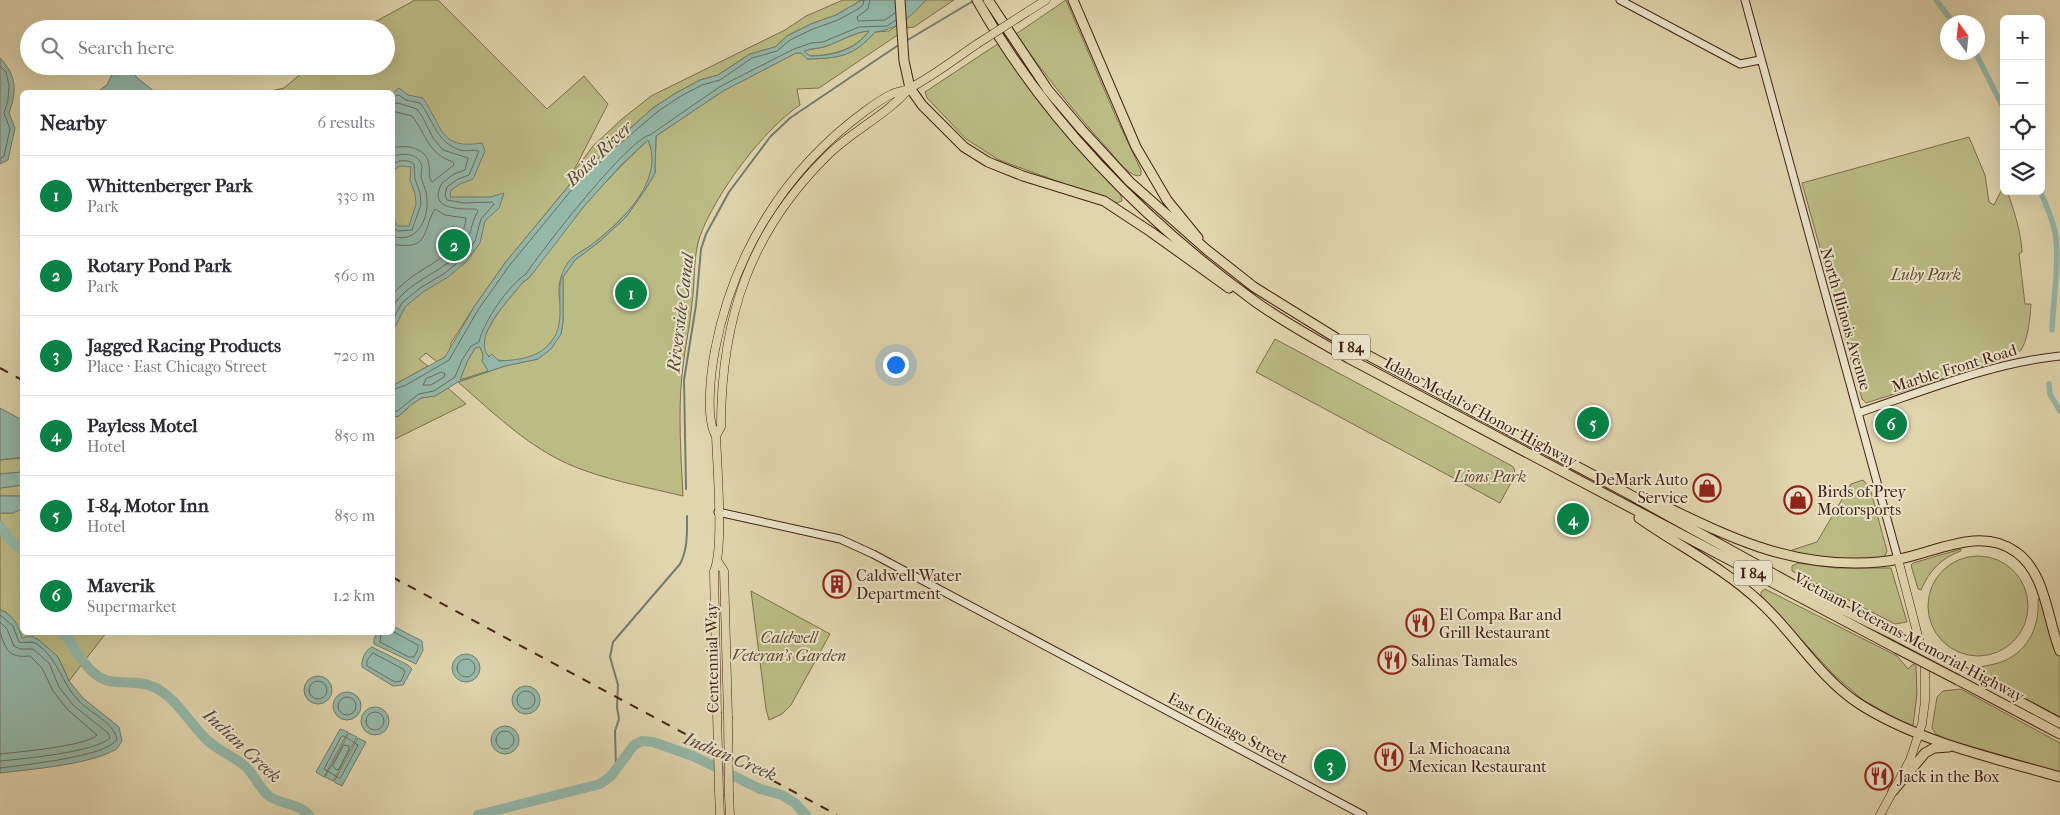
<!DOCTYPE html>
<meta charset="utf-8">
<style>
body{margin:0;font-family:"IM FELL French Canon",serif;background:#f2f2f3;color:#2b2b33}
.controls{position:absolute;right:15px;top:15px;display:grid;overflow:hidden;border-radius:8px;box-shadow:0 5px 20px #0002}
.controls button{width:45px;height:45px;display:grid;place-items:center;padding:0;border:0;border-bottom:1px solid #e1e1e2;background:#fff;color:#2b2b33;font:25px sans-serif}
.compass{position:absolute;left:1940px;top:15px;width:45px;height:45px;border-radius:50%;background:#fff;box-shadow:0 5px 20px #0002;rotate:345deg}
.you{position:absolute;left:895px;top:364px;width:18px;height:18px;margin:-12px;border:4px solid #fff;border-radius:50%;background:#1a73e8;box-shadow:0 0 0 8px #1a73e833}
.badge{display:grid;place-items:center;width:32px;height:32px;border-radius:50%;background:#0b8043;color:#fff;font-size:16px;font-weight:700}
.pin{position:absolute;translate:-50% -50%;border:2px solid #fff;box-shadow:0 1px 5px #0006}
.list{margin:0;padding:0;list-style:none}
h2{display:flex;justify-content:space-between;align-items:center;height:65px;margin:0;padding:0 20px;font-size:21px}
h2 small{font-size:16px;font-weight:400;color:#7c7c81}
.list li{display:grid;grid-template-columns:32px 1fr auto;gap:15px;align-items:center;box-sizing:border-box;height:80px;padding:0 20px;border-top:1px solid #e1e1e2}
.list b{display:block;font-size:19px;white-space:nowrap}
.list p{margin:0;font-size:16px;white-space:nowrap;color:#7c7c81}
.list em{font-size:16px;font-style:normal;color:#7c7c81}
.icon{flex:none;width:28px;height:28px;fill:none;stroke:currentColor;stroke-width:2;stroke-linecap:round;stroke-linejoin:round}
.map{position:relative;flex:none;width:2060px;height:815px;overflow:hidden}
.search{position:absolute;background:#fff;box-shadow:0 5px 20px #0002;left:20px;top:20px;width:375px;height:55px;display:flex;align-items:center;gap:12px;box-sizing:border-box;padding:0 18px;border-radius:28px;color:#7c7c81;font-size:19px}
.panel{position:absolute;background:#fff;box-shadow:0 5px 20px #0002;left:20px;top:90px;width:375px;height:545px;border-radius:8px}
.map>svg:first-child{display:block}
.green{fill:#bbbb84;stroke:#7f6e4b}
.water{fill:#94b9ab;stroke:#747c6e;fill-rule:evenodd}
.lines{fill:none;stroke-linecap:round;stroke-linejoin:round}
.shore{stroke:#6c6d5e;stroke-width:1}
.stream{stroke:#747c6e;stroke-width:2}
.canal{stroke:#94b9ab;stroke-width:5.5}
.river{stroke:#94b9ab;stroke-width:10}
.secondary-casing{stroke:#432112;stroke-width:9}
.primary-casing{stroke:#432112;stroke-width:9}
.highway-casing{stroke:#432112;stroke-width:11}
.secondary{stroke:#ebe4ca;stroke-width:7}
.primary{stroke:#e0d5ad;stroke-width:8}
.highway{stroke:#e0d5ad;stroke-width:9}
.rail{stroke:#432112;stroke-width:2;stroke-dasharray:9 9;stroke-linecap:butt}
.primary-bridge-casing{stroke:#432112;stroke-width:9;stroke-linecap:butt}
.highway-bridge-casing{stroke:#432112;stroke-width:11;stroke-linecap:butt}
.primary-bridge{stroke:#e0d5ad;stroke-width:8}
.highway-bridge{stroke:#e0d5ad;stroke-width:9}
.labels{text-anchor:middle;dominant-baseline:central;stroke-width:4;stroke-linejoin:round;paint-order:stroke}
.shield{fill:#ebe4ca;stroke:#755c49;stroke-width:1}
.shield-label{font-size:15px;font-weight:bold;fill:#432112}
.park-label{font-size:16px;font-style:italic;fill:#61482e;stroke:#ebe4ca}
.street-label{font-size:16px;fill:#432112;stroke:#ebe4ca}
.poi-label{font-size:16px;fill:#432112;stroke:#ebe4ca;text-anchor:start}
.water-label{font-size:18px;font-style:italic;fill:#574738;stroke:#ebe4ca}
</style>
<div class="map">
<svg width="2060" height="815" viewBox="0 0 2060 815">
<rect width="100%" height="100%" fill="#e0d5ad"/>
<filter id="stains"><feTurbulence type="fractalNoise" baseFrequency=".004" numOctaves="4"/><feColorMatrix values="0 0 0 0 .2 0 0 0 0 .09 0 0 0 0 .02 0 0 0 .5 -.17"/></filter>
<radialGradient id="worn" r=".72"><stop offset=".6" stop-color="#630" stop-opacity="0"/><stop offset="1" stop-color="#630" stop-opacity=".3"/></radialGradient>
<path class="green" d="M 415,0 L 438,0 L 547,109 L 584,76 L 608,104 L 572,174 L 593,146 L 622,119 L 651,96 L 785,30 L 806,16 L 843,0 L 866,0 L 860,1 L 836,15 L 811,24 L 787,36 L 775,47 L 750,54 L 718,75 L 700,80 L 676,93 L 653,108 L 618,139 L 607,145 L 602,155 L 576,177 L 505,263 L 474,307 L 451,343 L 450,350 L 445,357 L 437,362 L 426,353 L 419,359 L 428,366 L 393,386 L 392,92 L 266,92 L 284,88 L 310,66 L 386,66 L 386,29 L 362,29 Z
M 926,0 L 954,0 L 914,27 L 907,28 L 906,19 Z
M 1066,0 L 1116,117 L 1141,170 L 1141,175 L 1138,176 C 1126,174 1116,158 1107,148 C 1074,112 1044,74 1016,34 Z
M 899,24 L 899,34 L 819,88 L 797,89 L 800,105 C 763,130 716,193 700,236 C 693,257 695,282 692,304 C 690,327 684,351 682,375 C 678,415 681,456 683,496 C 650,488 617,482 586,471 C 535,454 497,416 458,382 L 505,366 L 538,359 L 561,334 L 563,321 L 563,277 L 575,260 L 599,242 L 626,217 L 645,190 L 655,173 L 656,136 L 723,91 L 796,53 L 801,53 L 807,59 C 839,58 853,57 875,32 L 889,31 Z
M 869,31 C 855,50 833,55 810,56 L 803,51 L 824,47 L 860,32 Z
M 999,43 C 1028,85 1057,125 1091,163 C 1099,172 1122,189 1122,201 L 1117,203 L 999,160 L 966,139 L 927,98 L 925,92 Z
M 1969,137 L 1985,175 L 1989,202 L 1994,205 L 2004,185 L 2004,191 L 2007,191 C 2014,210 2021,232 2022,252 L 2019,254 L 2025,304 L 2031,304 C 2030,317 2028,351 2014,356 L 1866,403 L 1862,399 L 1802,183 Z
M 648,140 C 666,181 623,219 594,243 C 587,249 575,254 570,261 C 564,269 559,279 559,289 C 558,296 561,304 561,312 C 561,328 554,345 539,354 C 528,359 510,362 498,360 C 458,352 512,296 523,282 L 529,278 C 562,228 605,180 648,140 Z
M 1275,339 L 1512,466 L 1514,468 L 1515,475 L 1500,503 L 1256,372 Z
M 480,347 L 489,371 L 460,380 L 467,362 L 475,348 Z
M 448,388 L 466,404 L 393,440 L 393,417 L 399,416 L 411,405 L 421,398 L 435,396 Z
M 22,458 L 22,472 L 0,474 L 0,460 Z
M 1863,480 L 1870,488 L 1887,551 L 1885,556 L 1879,558 L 1836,560 L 1793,554 L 1792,550 L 1817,542 L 1851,484 Z
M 22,485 L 22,496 L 0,496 L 0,488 Z
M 19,509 L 22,509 L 22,632 L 106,633 L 69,681 L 58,657 L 22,639 L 6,612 L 0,610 L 0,513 L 13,513 Z
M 1961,549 L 1961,551 C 1941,558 1930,570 1921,590 L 1918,589 L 1911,565 L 1913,563 Z
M1928 606a50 50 0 1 1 100 0a50 50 0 1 1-100 0Z
M 1798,563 L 1836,568 L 1891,568 L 1907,622 L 1895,624 L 1792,571 L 1792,566 Z
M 1765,589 L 1897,656 L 1908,669 L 1913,664 L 1916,666 L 1917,694 L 1913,725 L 1909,726 L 1863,700 L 1834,675 L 1761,596 L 1761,592 Z
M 751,591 L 830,634 L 791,705 L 782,714 L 769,720 L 766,709 Z
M 2042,598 L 2060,637 L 2060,717 L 1982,675 L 1980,671 L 1981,667 C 1989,665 1997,664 2004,661 C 2029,650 2040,625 2038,599 Z
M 1961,689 L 2060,743 L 2060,772 L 1949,740 L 1936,734 L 1932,728 L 1937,697 L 1943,691 Z"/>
<path class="water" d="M 866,0 L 926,0 C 912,16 896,30 875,32 C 853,57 839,58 807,59 L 801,53 L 796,53 L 723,91 L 656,136 L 655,173 L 645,190 L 626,217 L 599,242 L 575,260 L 563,277 L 563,321 L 561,334 L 551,349 L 538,359 L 505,366 L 458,382 L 435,396 L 421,398 L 411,405 L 399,416 L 393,417 L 392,386 L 445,357 L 474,307 L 505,263 L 576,177 L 602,155 L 607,145 L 618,139 L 653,108 L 676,93 L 700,80 L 718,75 L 750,54 L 775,47 L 787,36 L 811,24 L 836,15 L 860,1 ZM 869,31 C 855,51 832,56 810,56 L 804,51 C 811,48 819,49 827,46 C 841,41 854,32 869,31 ZM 648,140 C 666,181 620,223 590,246 C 584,250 576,254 571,259 C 548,283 571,317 551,342 C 538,358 519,360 499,361 L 492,354 L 489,357 C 471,336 510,299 523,282 L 529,278 L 585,205 L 621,165 ZM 480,347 L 483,354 L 482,361 L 488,371 L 460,380 L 467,362 L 475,348 Z
M 0,58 C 17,76 17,91 9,113 L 15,128 L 8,160 L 0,164 Z
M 116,66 L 134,66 L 136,77 L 155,92 L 97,92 L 107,85 Z
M 399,88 L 408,95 L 423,98 C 443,127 439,150 482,143 L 485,151 L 473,179 L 460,184 L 451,190 L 450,197 L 490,197 L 504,193 L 499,208 L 485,221 L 480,243 L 466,262 L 448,277 L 423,292 L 405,307 L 393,331 L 393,220 L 398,226 L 409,226 L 416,204 L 415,194 L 410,180 L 411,167 L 400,166 L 393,170 L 393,93 Z
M 0,408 L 22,420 L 22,457 L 0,460 Z
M 22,472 L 22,485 L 0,488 L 0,474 Z
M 0,496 L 22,496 L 22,509 L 13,513 L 0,513 Z
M 0,610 C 14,615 18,625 22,638 L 31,636 L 39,640 L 58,657 L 69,681 L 83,698 L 119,727 L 122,741 C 120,744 118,748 115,750 C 87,765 32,769 0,773 Z
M 393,626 L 422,641 L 423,650 L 416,664 L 374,644 L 374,639 L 377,633 L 392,632 Z
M 372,647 L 408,665 L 412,669 L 403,685 L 393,686 L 362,667 C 361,660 365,650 372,647 Z
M452 668a14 14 0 1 1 28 0a14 14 0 1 1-28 0Z
M304 690a14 14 0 1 1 28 0a14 14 0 1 1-28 0Z
M512 700a14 14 0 1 1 28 0a14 14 0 1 1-28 0Z
M333 706a14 14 0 1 1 28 0a14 14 0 1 1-28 0Z
M361 721a14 14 0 1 1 28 0a14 14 0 1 1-28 0Z
M491 740a14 14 0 1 1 28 0a14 14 0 1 1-28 0Z
M 340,729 L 348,732 L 324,777 L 316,772 Z
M 349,733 L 357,737 L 333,781 L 325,777 Z
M 358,738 L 366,742 L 342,786 L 334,782 Z"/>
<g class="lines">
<path class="shore" d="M 870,0 L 868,9 L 857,17 L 858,21 L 885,20 L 895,13
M 0,66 L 6,72 L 9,85 L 8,100 L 4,113 L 10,129 L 4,156 L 0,159
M 392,97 L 399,95 L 406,100 L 420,103 C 434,121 436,142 460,150 C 466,152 473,149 479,151 L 469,175 L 458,179 L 447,187 L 445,195 L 447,200 L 464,203 L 492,202 L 494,204 L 481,219 L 475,241 L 463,258 L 445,273 L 420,288 L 402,303 L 392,321
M 392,104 L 398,103 L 417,109 L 423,118 L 433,138 L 443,150 L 468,158 L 465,170 L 454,174 L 442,183 C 427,210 459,209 476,209 L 478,211 C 469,226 473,237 459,253 C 440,274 407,281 392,308
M 392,111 L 412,116 C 427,135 427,153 453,162 L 454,165 L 432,182 C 428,176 430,172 429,166 C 428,148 407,144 392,148
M 392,157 C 401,152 419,153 422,166 C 422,169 421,173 421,177 C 422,182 425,187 426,192 C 431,213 420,246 392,236
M 392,164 C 399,160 408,159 414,164 L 415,179 L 420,193 L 421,204 L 412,230 L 398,231 L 392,227
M 392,244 C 431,252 422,229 435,209 L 445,215 L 466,218 C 463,249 437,260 413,276 C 406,281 399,288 392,294
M 442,372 L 445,374 L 444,377 L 431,385 L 423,385 L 426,379 Z
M 392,390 L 406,385 L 449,360 L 478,310 L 509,266 L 579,181 L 605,158 L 611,149 L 621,143 L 657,112 L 679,97 L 702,85 L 720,80 L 752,58 L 777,51 L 790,40 L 813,29 L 838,20 L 858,9 L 863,5 L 864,0
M 392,412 L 397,411 L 419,394 L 434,391 L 455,377 L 462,360 L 471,346 L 479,342 C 484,321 508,286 526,274 C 541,251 629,138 650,135 L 721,86 L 794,49 L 811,43 L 823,42 L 859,27 L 887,26 L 896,20
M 0,615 L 13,626 L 19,642 C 25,644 30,640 37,644 C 58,658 62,685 80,702 C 92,714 113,722 117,739 C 108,757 21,765 0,768
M 0,622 L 7,629 L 14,646 L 20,649 L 33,649 L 49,663 L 59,687 L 74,706 L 108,733 L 110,738 C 96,752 22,759 0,761
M 0,632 C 6,650 8,658 30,656 L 42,668 L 53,691 L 68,710 L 97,735 C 87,746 18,752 0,754
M 381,632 L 380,642 L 409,657 L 414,657 L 418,649 L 418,645 L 392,631
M 373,653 L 403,669 L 405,672 L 401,681 L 395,682 L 367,666 L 367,661 Z
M457 668a9 9 0 1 1 18 0a9 9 0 1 1-18 0Z
M309 690a9 9 0 1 1 18 0a9 9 0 1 1-18 0Z
M517 700a9 9 0 1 1 18 0a9 9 0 1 1-18 0Z
M338 706a9 9 0 1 1 18 0a9 9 0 1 1-18 0Z
M366 721a9 9 0 1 1 18 0a9 9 0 1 1-18 0Z
M496 740a9 9 0 1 1 18 0a9 9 0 1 1-18 0Z
M 344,736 L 358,745 L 341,777 L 339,778 L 324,769 L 341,737 Z
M 344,745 L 349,746 L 349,749 L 339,769 L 336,770 L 333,766 Z"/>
<path class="stream" d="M 906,41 L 973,1
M 686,489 L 684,380 L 696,305 L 701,249 L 706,234 L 729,192 L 770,137 L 790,118 L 900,44
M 616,768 L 615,731 L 619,719 L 617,707 L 618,685 L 610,657 L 613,642 L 680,564 C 688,548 687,533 687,516"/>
<path class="canal" d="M 1936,0 L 1953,22
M 1975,52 L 2004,109
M 2040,191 C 2046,204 2052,218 2055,232 C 2060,259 2053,302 2052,330
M 2049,384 L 2050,394 L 2060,411"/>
<path class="river" d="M 0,526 L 10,540 L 22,550
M 63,632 C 75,648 89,677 109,681 C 124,684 140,680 154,687 C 177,698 189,723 207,740 C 219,751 233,756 245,766 C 254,774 259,788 269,796 C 282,805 298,803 309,815
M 478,815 L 600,784 L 611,776 L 634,745 L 642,741 L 653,742 L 693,756 L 760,789 L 782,795 L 795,803 L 806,815"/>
<g class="secondary-casing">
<path id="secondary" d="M 1620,0 L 1740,64 L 1760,60
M 1745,0 L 1898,559
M 1858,413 C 1924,391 1991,363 2060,356
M 718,512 L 840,539 L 873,554 L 1363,815"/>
</g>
<g class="primary-casing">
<path id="primary" d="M 1027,12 L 1046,0
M 716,436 L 721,427 C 721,318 750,231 829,154 C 854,130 886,115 909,89
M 718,562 L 724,571 L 728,717
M 717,712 L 714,571 C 724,550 717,463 716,436 C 705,419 711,371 715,350 C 733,254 785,170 864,112 C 872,106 883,98 892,94 C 898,91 905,91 910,88 C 933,76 955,59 977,44
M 719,791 L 720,815
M 729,796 L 730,815
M 1880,815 L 1910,760 L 1922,724 L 1925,701 L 1925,663 L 1898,559"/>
</g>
<g class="highway-casing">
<path id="highway" d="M 900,0 L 904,61 L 910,88 L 922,105 L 964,147 L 988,162 L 1023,176 L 1104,201 L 1151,232 L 1229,288
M 977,0 C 1044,119 1143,220 1253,300 C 1283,322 1317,340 1350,359 L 1896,648
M 988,0 L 1048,90 L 1082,130 L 1130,182 L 1207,250 L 1254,287 L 1341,341 L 1627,493 L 1799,588 L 1894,635
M 1073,0 L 1136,147 L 1167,200 L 1198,238
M 1644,498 L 1656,502 C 1723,534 1781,564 1857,563 C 1871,563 1885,562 1899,559 C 1936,552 1981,526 2016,552 C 2046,573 2047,619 2060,651
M 1639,518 C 1679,546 1724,568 1760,602 C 1795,634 1820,679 1861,705 C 1920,742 1993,758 2060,777
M 1955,667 L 2060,723
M 1958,680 L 2060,734
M 1893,791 L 1925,753 L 1934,748 L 1949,747"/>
</g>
<use href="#secondary" class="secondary"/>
<use href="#primary" class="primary"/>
<use href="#highway" class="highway"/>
<path class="rail" d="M 0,368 L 22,380
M 392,577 L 837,815"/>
<g class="primary-bridge-casing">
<path id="primary-bridge" d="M 977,44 L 1027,12
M 717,712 L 719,791
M 728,717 L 729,796"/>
</g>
<g class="highway-bridge-casing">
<path id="highway-bridge" d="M 1894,635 L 1955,667
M 1896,648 L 1958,680"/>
</g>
<use href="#primary-bridge" class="primary-bridge"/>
<use href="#highway-bridge" class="highway-bridge"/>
</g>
<defs>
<g id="shop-ring" transform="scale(1.4375)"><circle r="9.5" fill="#ebe4ca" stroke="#8f2418" stroke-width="1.5"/><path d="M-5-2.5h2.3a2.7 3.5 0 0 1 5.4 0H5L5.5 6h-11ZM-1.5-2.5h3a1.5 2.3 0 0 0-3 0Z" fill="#8f2418"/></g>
<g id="building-ring" transform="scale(1.4375)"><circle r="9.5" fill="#ebe4ca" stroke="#8f2418" stroke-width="1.5"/><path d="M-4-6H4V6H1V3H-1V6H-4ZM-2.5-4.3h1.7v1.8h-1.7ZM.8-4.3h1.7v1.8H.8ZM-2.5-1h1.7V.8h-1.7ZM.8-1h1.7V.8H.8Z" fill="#8f2418"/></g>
<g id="restaurant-ring" transform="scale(1.4375)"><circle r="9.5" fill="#ebe4ca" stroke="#8f2418" stroke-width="1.5"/><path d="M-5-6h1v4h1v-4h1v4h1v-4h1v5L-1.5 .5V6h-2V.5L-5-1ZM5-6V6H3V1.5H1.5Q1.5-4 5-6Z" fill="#8f2418"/></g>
</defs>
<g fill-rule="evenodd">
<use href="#shop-ring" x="1707" y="488"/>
<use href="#shop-ring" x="1798" y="500"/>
<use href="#building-ring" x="837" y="584"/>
<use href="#restaurant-ring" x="1420" y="623"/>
<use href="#restaurant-ring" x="1392" y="660"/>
<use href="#restaurant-ring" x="1389" y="757"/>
<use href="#restaurant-ring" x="1879" y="776"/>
</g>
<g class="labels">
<g class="shield">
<rect x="1332" y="334.5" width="38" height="25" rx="4"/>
<rect x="1734" y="560.5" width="38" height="25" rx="4"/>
</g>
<g class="shield-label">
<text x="1351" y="347">I 84</text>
<text x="1753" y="573">I 84</text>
</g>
<g class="park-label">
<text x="1926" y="274">Luby Park</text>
<text x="1490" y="476">Lions Park</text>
<text x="789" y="637">Caldwell<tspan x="789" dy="18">Veteran's Garden</tspan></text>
</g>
<g class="street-label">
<text transform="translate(1846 319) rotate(74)">North Illinois Avenue</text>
<text transform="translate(1954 368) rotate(-17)">Marble Front Road</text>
<text transform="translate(1481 412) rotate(28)">Idaho Medal of Honor Highway</text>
<text transform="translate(1909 637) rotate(28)">Vietnam Veterans Memorial Highway</text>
<text transform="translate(712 658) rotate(-91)">Centennial Way</text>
<text transform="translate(1228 728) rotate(28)">East Chicago Street</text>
</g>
<g class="poi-label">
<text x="1688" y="479" text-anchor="end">DeMark Auto<tspan x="1688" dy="18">Service</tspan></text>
<text x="1817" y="491">Birds of Prey<tspan x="1817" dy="18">Motorsports</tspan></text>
<text x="856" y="575">Caldwell Water<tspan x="856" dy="18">Department</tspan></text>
<text x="1439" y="614">El Compa Bar and<tspan x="1439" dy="18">Grill Restaurant</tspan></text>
<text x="1411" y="660">Salinas Tamales</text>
<text x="1408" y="748">La Michoacana<tspan x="1408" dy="18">Mexican Restaurant</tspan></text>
<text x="1898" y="776">Jack in the Box</text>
</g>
<g class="water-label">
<text transform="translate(599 154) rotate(-44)">Boise River</text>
<text transform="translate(681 313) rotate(-83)">Riverside Canal</text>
<text transform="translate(242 746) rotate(43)">Indian Creek</text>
<text transform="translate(730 757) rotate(23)">Indian Creek</text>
</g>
</g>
<rect width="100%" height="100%" filter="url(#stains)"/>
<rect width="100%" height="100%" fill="url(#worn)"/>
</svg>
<div class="controls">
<button>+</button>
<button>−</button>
<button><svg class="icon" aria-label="locate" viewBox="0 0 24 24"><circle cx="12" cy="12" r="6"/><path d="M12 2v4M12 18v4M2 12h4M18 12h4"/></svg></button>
<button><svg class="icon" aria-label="layers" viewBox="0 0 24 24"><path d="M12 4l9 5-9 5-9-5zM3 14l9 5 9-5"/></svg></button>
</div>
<svg class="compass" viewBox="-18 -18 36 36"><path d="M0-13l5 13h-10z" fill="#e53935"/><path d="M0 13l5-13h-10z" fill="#7c7c81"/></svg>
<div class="you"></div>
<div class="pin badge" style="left:631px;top:293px">1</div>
<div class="pin badge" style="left:454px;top:245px">2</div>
<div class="pin badge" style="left:1330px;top:765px">3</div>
<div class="pin badge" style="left:1573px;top:519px">4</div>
<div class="pin badge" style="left:1593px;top:423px">5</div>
<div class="pin badge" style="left:1891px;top:424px">6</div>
<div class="search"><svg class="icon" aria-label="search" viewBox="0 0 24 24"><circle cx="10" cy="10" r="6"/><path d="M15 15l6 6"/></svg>Search here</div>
<section class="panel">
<h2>Nearby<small>6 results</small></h2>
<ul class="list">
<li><span class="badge">1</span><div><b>Whittenberger Park</b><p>Park</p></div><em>330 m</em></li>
<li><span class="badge">2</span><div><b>Rotary Pond Park</b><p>Park</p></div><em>560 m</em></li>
<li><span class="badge">3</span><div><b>Jagged Racing Products</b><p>Place · East Chicago Street</p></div><em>720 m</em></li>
<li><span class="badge">4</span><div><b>Payless Motel</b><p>Hotel</p></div><em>850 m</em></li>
<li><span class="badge">5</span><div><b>I-84 Motor Inn</b><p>Hotel</p></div><em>850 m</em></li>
<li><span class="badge">6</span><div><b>Maverik</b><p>Supermarket</p></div><em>1.2 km</em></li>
</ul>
</section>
</div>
